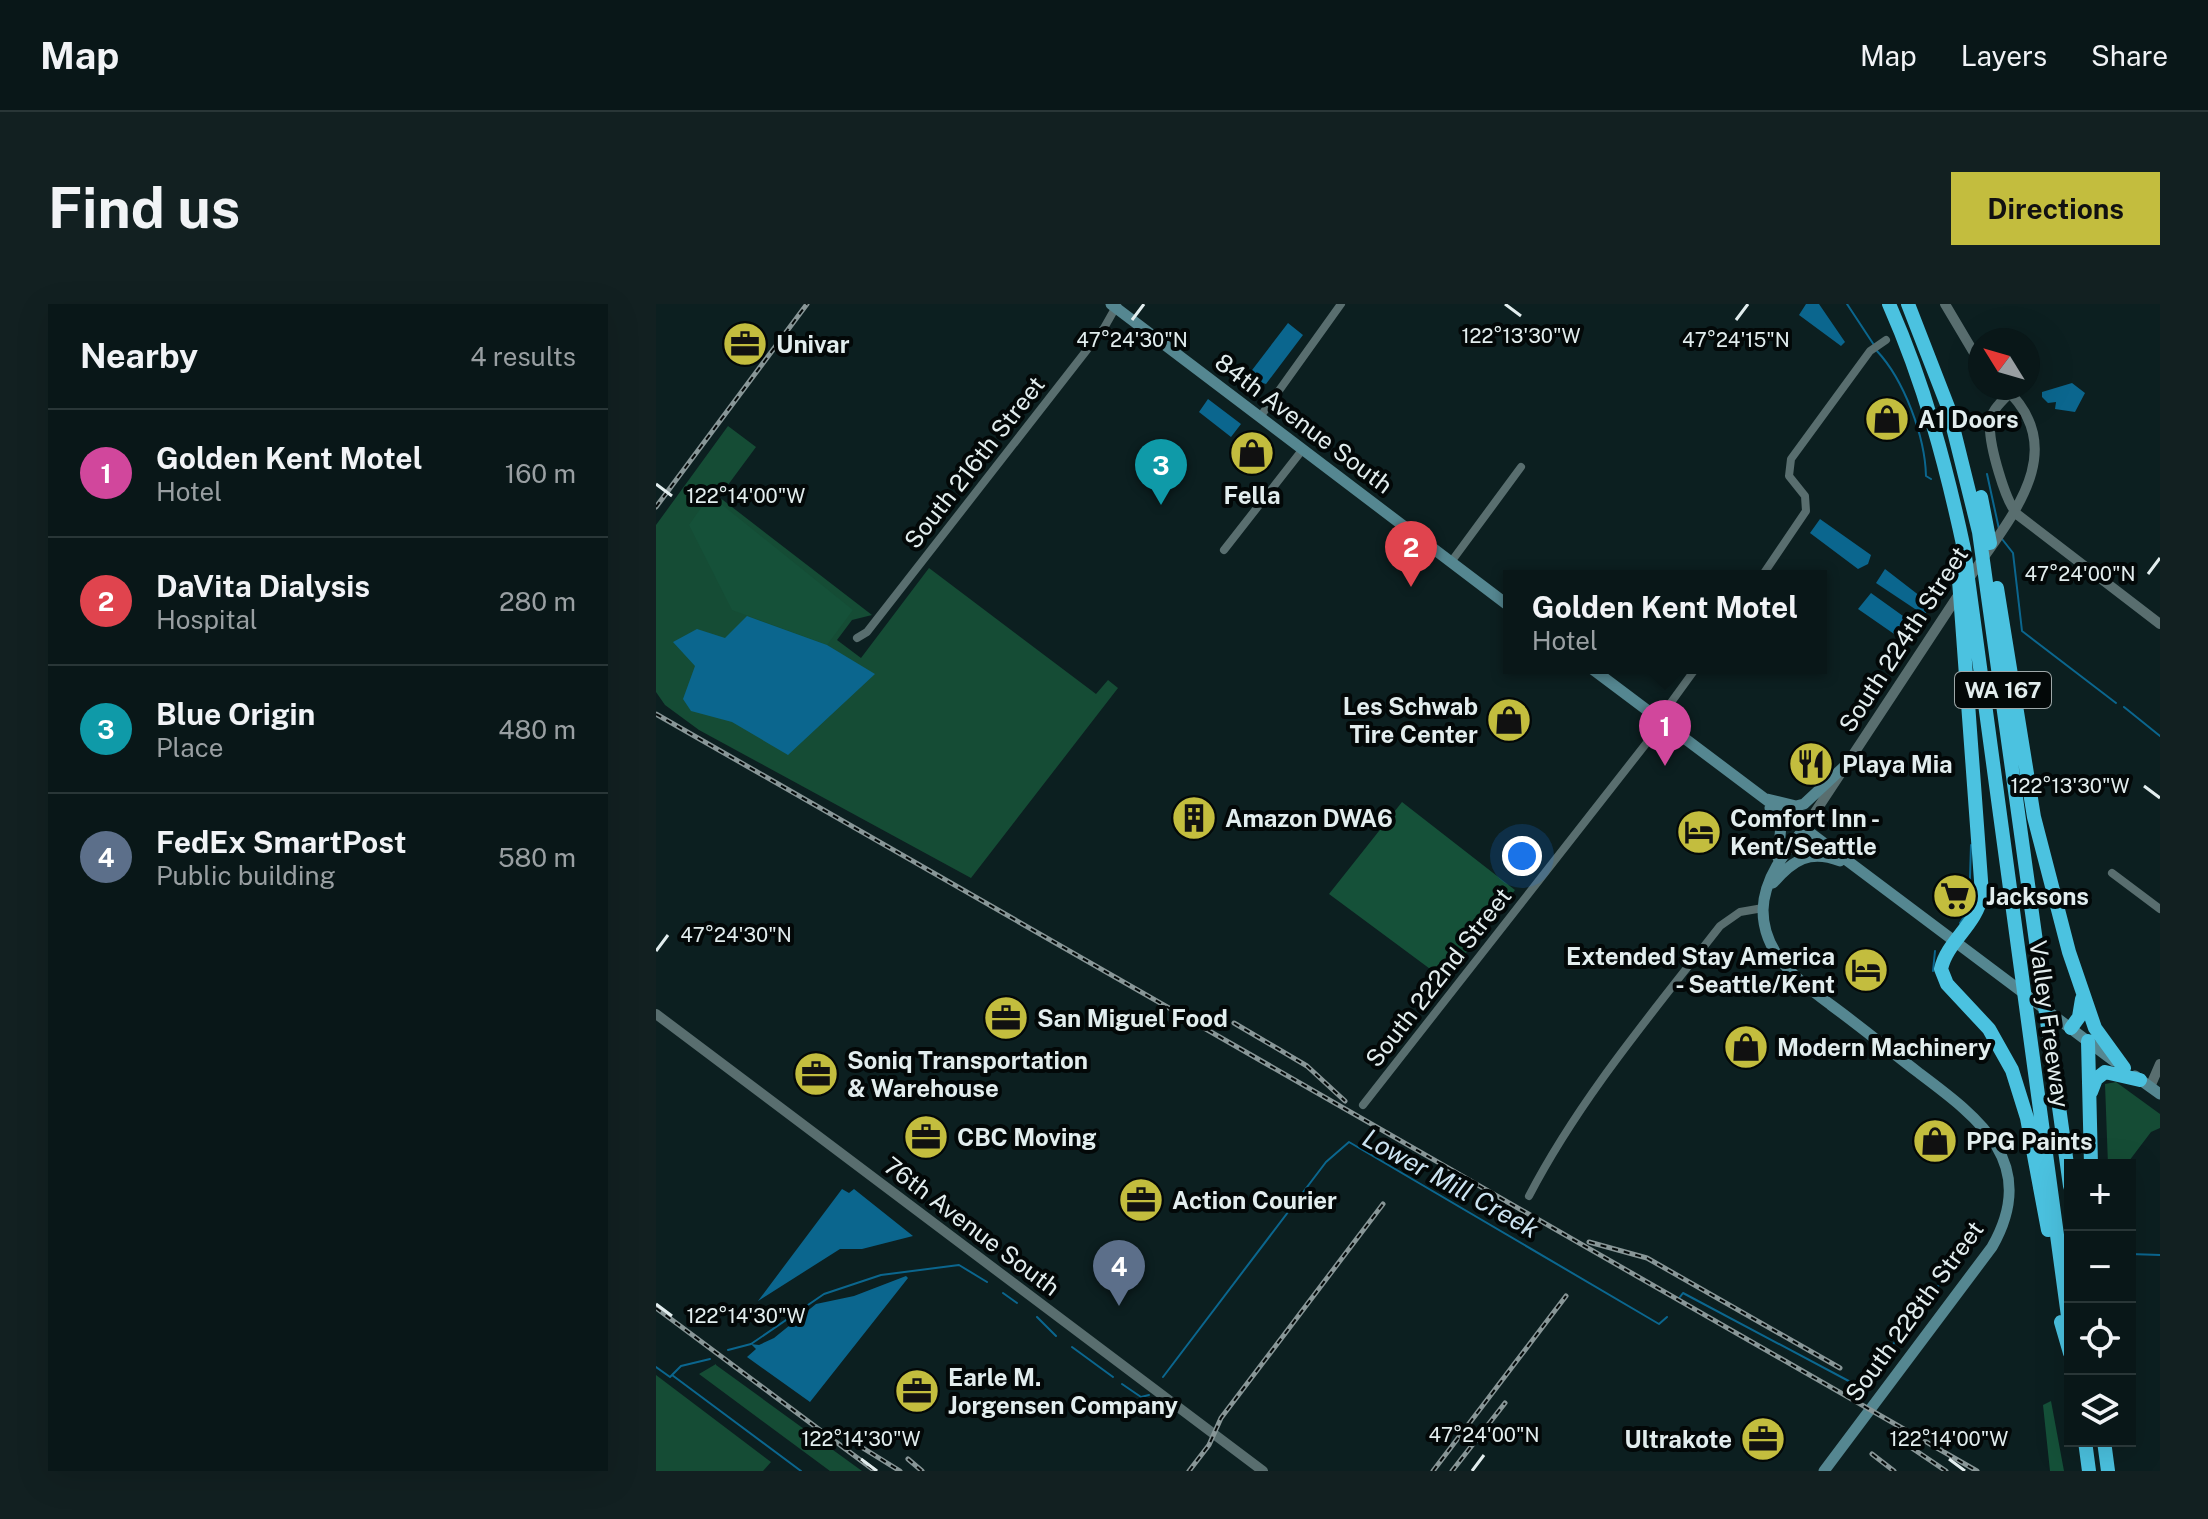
<!DOCTYPE html>
<meta charset="utf-8">
<style>
body{margin:0;font-family:"Public Sans",sans-serif;background:#122021;color:#f1f3f6}
.controls{position:absolute;right:24px;bottom:24px;display:grid;overflow:hidden;border-radius:0px;box-shadow:0 8px 32px #0002}
.controls button{width:72px;height:72px;display:grid;place-items:center;padding:0;border:0;border-bottom:2px solid #293637;background:#091718;color:#f1f3f6;font:40px sans-serif}
.compass{position:absolute;left:1312px;top:24px;width:72px;height:72px;border-radius:50%;background:#091718;box-shadow:0 8px 32px #0002;rotate:307deg}
.you{position:absolute;left:866px;top:552px;width:28px;height:28px;margin:-20px;border:6px solid #fff;border-radius:50%;background:#1a73e8;box-shadow:0 0 0 12px #1a73e833}
.badge{display:grid;place-items:center;width:52px;height:52px;border-radius:50%;background:#c3bd3e;color:#fff;font-size:26px;font-weight:700}
.pin{position:absolute;translate:-50% -66px;filter:drop-shadow(0 2px 4px #0008)}
.pin::after{content:'';position:absolute;top:42px;width:28px;height:24px;background:inherit;clip-path:polygon(0 0,100% 0,50% 100%)}
.popup{position:absolute;left:847px;top:266px;width:324px;height:104px;box-sizing:border-box;display:grid;place-content:center;border-radius:0px;background:#091718;filter:drop-shadow(0 2px 6px #0005);font-size:26px;white-space:nowrap;color:#999fa2}
.popup b{font-size:30px;color:#f1f3f6}
.popup::after{content:'';position:absolute;left:50%;top:100%;margin-left:-16px;border:16px solid transparent;border-top-color:#091718}
.list{margin:0;padding:0;list-style:none}
h2{display:flex;justify-content:space-between;align-items:center;height:104px;margin:0;padding:0 32px;font-size:34px}
h2 small{font-size:26px;font-weight:400;color:#999fa2}
.list li{display:grid;grid-template-columns:52px 1fr auto;gap:24px;align-items:center;box-sizing:border-box;height:128px;padding:0 32px;border-top:2px solid #293637}
.list b{display:block;font-size:30px;white-space:nowrap}
.list p{margin:0;font-size:26px;white-space:nowrap;color:#999fa2}
.list em{font-size:26px;font-style:normal;color:#999fa2}
.icon{flex:none;width:44px;height:44px;fill:none;stroke:currentColor;stroke-width:2;stroke-linecap:round;stroke-linejoin:round}
.map{position:relative;flex:none;width:1504px;height:1167px;overflow:hidden;border-radius:0px}
header{display:flex;align-items:center;gap:48px;box-sizing:border-box;height:112px;padding:0 40px;background:#091718;border-bottom:2px solid #293637}
header strong{font-size:38px}
nav{display:flex;gap:44px;margin-inline-start:auto;font-size:28px}
.intro{display:flex;align-items:center;justify-content:space-between;box-sizing:border-box;height:192px;padding:0 48px}
h1{margin:0;font-size:56px}
.button{padding:20px 36px;border-radius:0px;background:#c3bd3e;color:#111;font-size:28px;font-weight:700}
main{display:flex;gap:48px;padding:0 48px}
aside{flex:1;background:#091718;border-radius:0px;box-shadow:0 8px 32px #0002}
.map>svg:first-child{display:block}
.green{fill:#154c35}
.forest{fill:#155139}
.water{fill:#0b668e}
.lines{fill:none;stroke-linecap:round;stroke-linejoin:round}
.stream{stroke:#0b668e;stroke-width:2}
.minor{stroke:#596e6f;stroke-width:8}
.tertiary{stroke:#596e6f;stroke-width:10}
.secondary{stroke:#558791;stroke-width:11}
.motorway{stroke:#4bc2e0;stroke-width:14}
.rail-casing{stroke:#889697;stroke-width:5}
.rail{stroke:#030808;stroke-width:2;stroke-dasharray:6;stroke-linecap:butt}
.ticks{fill:none;stroke:#e2edee;stroke-width:3}
.labels{text-anchor:middle;dominant-baseline:central;stroke-width:8;stroke-linejoin:round;paint-order:stroke}
.shield{fill:#030808;stroke:#9fa8a9;stroke-width:2}
.shield-label{font-size:22px;font-weight:bold;fill:#e2edee}
.poi-label{font-size:24px;font-weight:bold;fill:#e2edee;stroke:#030808;text-anchor:start}
.street-label{font-size:24px;fill:#e2edee;stroke:#030808}
.water-label{font-size:26px;font-style:italic;fill:#cbe2f0;stroke:#030808}
.ticks-label{font-size:20px;text-anchor:middle;fill:#e2edee;stroke:#030808;stroke-width:8;stroke-linejoin:round;paint-order:stroke}
</style>
<header>
<strong>Map</strong>
<nav><a>Map</a><a>Layers</a><a>Share</a></nav>
</header>
<div class="intro"><h1>Find us</h1><a class="button">Directions</a></div>
<main>
<aside>
<h2>Nearby<small>4 results</small></h2>
<ul class="list">
<li><span class="badge" style="background:#d1479c">1</span><div><b>Golden Kent Motel</b><p>Hotel</p></div><em>160 m</em></li>
<li><span class="badge" style="background:#e0444e">2</span><div><b>DaVita Dialysis</b><p>Hospital</p></div><em>280 m</em></li>
<li><span class="badge" style="background:#0f9aa8">3</span><div><b>Blue Origin</b><p>Place</p></div><em>480 m</em></li>
<li><span class="badge" style="background:#5c6f8a">4</span><div><b>FedEx SmartPost</b><p>Public building</p></div><em>580 m</em></li>
</ul>
</aside>
<div class="map">
<svg width="1504" height="1167" viewBox="0 0 1504 1167">
<rect width="100%" height="100%" fill="#0c1f20"/>
<path class="green" d="M 72,122 L 100,143 L 63,193 L 216,311 L 196,316 L 181,336 L 205,354 L 273,264 L 440,390 L 452,376 L 462,384 L 315,574 L 43,426 L 9,401 L 0,388 L 0,221 Z
M 1460,778 L 1504,810 L 1504,824 L 1495,828 L 1470,861 L 1452,861 L 1449,780 Z
M 60,1060 L 60,1061 L 206,1167 L 174,1167 L 43,1070 Z
M 0,1071 L 115,1158 L 107,1167 L 0,1167 Z"/>
<path class="forest" d="M 54,191 L 197,306 L 171,341 L 76,306 L 33,221 Z
M 746,498 L 859,586 L 789,676 L 673,590 Z
M 1395,1097 L 1408,1167 L 1394,1167 L 1387,1101 Z"/>
<path class="water" d="M 1150,0 L 1163,0 L 1189,38 L 1185,42 L 1143,11 Z
M 632,19 L 647,31 L 610,80 L 590,74 Z
M 1416,79 L 1429,89 L 1419,108 L 1399,105 L 1400,98 L 1392,99 L 1386,93 L 1386,88 Z
M 552,95 L 585,120 L 575,133 L 543,108 Z
M 1164,215 L 1215,251 L 1212,260 L 1202,265 L 1154,229 Z
M 1229,265 L 1273,299 L 1270,309 L 1265,309 L 1220,279 Z
M 1215,289 L 1254,317 L 1254,327 L 1248,332 L 1241,332 L 1202,305 Z
M 91,312 L 171,341 L 219,370 L 132,451 L 76,418 L 35,407 L 27,395 L 39,362 L 17,338 L 41,325 L 69,334 Z
M 186,885 L 193,889 L 198,885 L 257,932 L 206,945 L 184,945 L 102,997 Z
M 250,972 L 252,974 L 154,1098 L 91,1053 L 100,1045 L 95,1040 L 103,1041 L 118,1034 L 160,1000 L 198,992 Z"/>
<g class="lines">
<path class="stream" d="M 1191,0 L 1218,41
M 1221,47 C 1248,76 1269,132 1270,172 L 1275,175
M 1331,170 L 1343,225
M 1346,235 L 1357,249 L 1366,327 L 1460,399
M 1468,403 L 1504,432
M 1304,619 L 1313,605 L 1315,541
M 1277,667 L 1279,647
M 1474,950 L 1504,951
M 347,989 L 361,999
M 1024,993 L 1027,989 L 1204,1083 L 1324,928
M 381,1013 L 400,1032
M 416,1043 L 457,1073
M 72,1046 L 95,1040 L 168,990 L 225,971 L 303,961 L 331,978
M 0,1063 L 14,1073 L 25,1062 L 54,1055
M 16,1071 L 145,1167
M 507,1073 L 670,858 L 693,838 L 1003,1020 L 1011,1013
M 466,1080 L 485,1093 L 493,1091"/>
<path class="minor" d="M 604,113 L 685,0
M 568,246 L 647,145
M 795,258 L 865,163
M 1106,272 L 1150,207 L 1149,192 L 1133,172 L 1135,155 L 1214,47 L 1230,36
M 201,334 L 211,328 L 448,24 L 461,1
M 1003,415 L 1040,364
M 1456,569 L 1504,605
M 707,801 L 1007,418
M 873,892 C 924,794 997,708 1064,622 L 1084,608 L 1107,604"/>
<path class="tertiary" d="M 1289,0 L 1324,59
M 1354,89 C 1345,98 1334,107 1334,121 C 1333,140 1349,198 1362,211 L 1504,320
M 1312,276 C 1351,217 1418,148 1349,84
M 1148,525 L 1303,290
M 0,710 L 607,1167
M 1494,783 L 1504,760"/>
<path class="secondary" d="M 455,0 L 853,302
M 935,364 L 1458,757
M 1111,495 L 1140,502 L 1148,500 L 1191,460
M 1114,504 L 1125,521 L 1122,554
M 1148,525 C 1129,548 1108,574 1107,606 C 1107,651 1143,677 1175,701 C 1205,723 1233,746 1263,769 C 1323,814 1384,859 1336,943 L 1168,1167
M 1117,579 C 1137,556 1154,545 1184,557
M 1479,772 L 1504,790"/>
<path class="motorway" d="M 1233,0 C 1268,79 1290,161 1308,245 L 1414,1027
M 1252,0 L 1292,103 L 1323,228 L 1414,882
M 1325,193 L 1334,239
M 1301,249 L 1326,590 C 1321,621 1291,637 1285,665 L 1291,680 L 1333,725 L 1356,766 L 1371,814 L 1392,926
M 1341,284 L 1378,513 L 1413,648 L 1439,724 L 1468,764
M 1415,724 L 1423,713 L 1426,695
M 1432,737 L 1435,861
M 1435,788 L 1440,775 L 1449,768 L 1484,776
M 1405,1018 L 1414,1049
M 1429,1137 L 1433,1167
M 1448,1137 L 1452,1167"/>
<g class="rail-casing">
<path id="rail" d="M 0,203 L 151,0
M 0,410 L 1321,1167
M 578,719 L 651,762 L 689,797
M 933,938 L 991,954 L 1184,1064
M 0,1004 L 219,1167
M 1235,1130 L 1290,1167
M 194,1136 L 244,1167
M 1216,1150 L 1238,1167
M 252,1155 L 266,1167
M 533,1167 L 553,1141 L 565,1114 L 727,900
M 777,1167 L 910,992
M 796,1167 L 849,1099"/>
</g>
<use href="#rail" class="rail"/>
</g>
<path class="ticks" d="M 849,0 L 865,12M 476,16 L 488,0M 1080,16 L 1092,0M 0,180 L 16,192M 1492,270 L 1504,254M 1488,482 L 1504,494M 0,647 L 12,631M 0,1000 L 16,1012M 205,1155 L 221,1167M 1293,1155 L 1309,1167M 816,1167 L 828,1151"/>
<defs>
<g id="office-disc" transform="scale(2.3)"><circle r="9.5" fill="#c3bd3e" stroke="#030808"/><path d="M-6-3h4V-5.5h4V-3h4V5H-6ZM-1-4.5V-3h2v-1.5ZM-6 0V1H6V0Z" fill="#111"/></g>
<g id="shop-disc" transform="scale(2.3)"><circle r="9.5" fill="#c3bd3e" stroke="#030808"/><path d="M-5-2.5h2.3a2.7 3.5 0 0 1 5.4 0H5L5.5 6h-11ZM-1.5-2.5h3a1.5 2.3 0 0 0-3 0Z" fill="#111"/></g>
<g id="restaurant-disc" transform="scale(2.3)"><circle r="9.5" fill="#c3bd3e" stroke="#030808"/><path d="M-5-6h1v4h1v-4h1v4h1v-4h1v5L-1.5 .5V6h-2V.5L-5-1ZM5-6V6H3V1.5H1.5Q1.5-4 5-6Z" fill="#111"/></g>
<g id="building-disc" transform="scale(2.3)"><circle r="9.5" fill="#c3bd3e" stroke="#030808"/><path d="M-4-6H4V6H1V3H-1V6H-4ZM-2.5-4.3h1.7v1.8h-1.7ZM.8-4.3h1.7v1.8H.8ZM-2.5-1h1.7V.8h-1.7ZM.8-1h1.7V.8H.8Z" fill="#111"/></g>
<g id="hotel-disc" transform="scale(2.3)"><circle r="9.5" fill="#c3bd3e" stroke="#030808"/><path d="M-6-4.5h1.5V1H6V5H4.5V3h-9V5H-6ZM-4 0a1.8 1.8 0 1 1 3.6 0ZM.5 0V-2.5h3Q6-2.5 6 0Z" fill="#111"/></g>
<g id="supermarket-disc" transform="scale(2.3)"><circle r="9.5" fill="#c3bd3e" stroke="#030808"/><path d="M-6-5.5h2.5l.6 2H6L4.5 2H-2.5L-4.4-4H-6ZM-1.5 3.2a1.3 1.3 0 1 0 .1 0ZM3 3.2a1.3 1.3 0 1 0 .1 0Z" fill="#111"/></g>
</defs>
<g fill-rule="evenodd">
<use href="#office-disc" x="89" y="40"/>
<use href="#shop-disc" x="1231" y="115"/>
<use href="#shop-disc" x="596" y="149"/>
<use href="#shop-disc" x="853" y="416"/>
<use href="#restaurant-disc" x="1155" y="460"/>
<use href="#building-disc" x="538" y="514"/>
<use href="#hotel-disc" x="1043" y="528"/>
<use href="#supermarket-disc" x="1299" y="592"/>
<use href="#hotel-disc" x="1210" y="666"/>
<use href="#office-disc" x="350" y="714"/>
<use href="#shop-disc" x="1090" y="743"/>
<use href="#office-disc" x="160" y="770"/>
<use href="#office-disc" x="270" y="833"/>
<use href="#shop-disc" x="1279" y="837"/>
<use href="#office-disc" x="485" y="896"/>
<use href="#office-disc" x="261" y="1087"/>
<use href="#office-disc" x="1107" y="1135"/>
</g>
<g class="labels">
<rect class="shield" x="1299" y="368" width="96" height="36" rx="6"/>
<g class="shield-label">
<text x="1347" y="386">WA 167</text>
</g>
<g class="poi-label">
<text x="120" y="40">Univar</text>
<text x="1262" y="115">A1 Doors</text>
<text x="596" y="191" text-anchor="middle">Fella</text>
<text x="822" y="402" text-anchor="end">Les Schwab<tspan x="822" dy="28">Tire Center</tspan></text>
<text x="1186" y="460">Playa Mia</text>
<text x="569" y="514">Amazon DWA6</text>
<text x="1074" y="514">Comfort Inn -<tspan x="1074" dy="28">Kent/Seattle</tspan></text>
<text x="1330" y="592">Jacksons</text>
<text x="1179" y="652" text-anchor="end">Extended Stay America<tspan x="1179" dy="28">- Seattle/Kent</tspan></text>
<text x="381" y="714">San Miguel Food</text>
<text x="1121" y="743">Modern Machinery</text>
<text x="191" y="756">Soniq Transportation<tspan x="191" dy="28">&amp; Warehouse</tspan></text>
<text x="301" y="833">CBC Moving</text>
<text x="1310" y="837">PPG Paints</text>
<text x="516" y="896">Action Courier</text>
<text x="292" y="1073">Earle M.<tspan x="292" dy="28">Jorgensen Company</tspan></text>
<text x="1076" y="1135" text-anchor="end">Ultrakote</text>
</g>
<g class="street-label">
<text transform="translate(648 119) rotate(37)">84th Avenue South</text>
<text transform="translate(318 158) rotate(-52)">South 216th Street</text>
<text transform="translate(1247 335) rotate(-57)">South 224th Street</text>
<text transform="translate(782 673) rotate(-52)">South 222nd Street</text>
<text transform="translate(1394 720) rotate(82)">Valley Freeway</text>
<text transform="translate(316 922) rotate(37)">76th Avenue South</text>
<text transform="translate(1258 1007) rotate(-54)">South 228th Street</text>
</g>
<g class="water-label">
<text transform="translate(795 879) rotate(29)">Lower Mill Creek</text>
</g>
</g>
<g class="ticks-label">
<text x="865" y="39">122°13'30"W</text>
<text x="476" y="43">47°24'30"N</text>
<text x="1080" y="43">47°24'15"N</text>
<text x="90" y="199">122°14'00"W</text>
<text x="1424" y="277">47°24'00"N</text>
<text x="1414" y="489">122°13'30"W</text>
<text x="80" y="638">47°24'30"N</text>
<text x="90" y="1019">122°14'30"W</text>
<text x="828" y="1138">47°24'00"N</text>
<text x="205" y="1142">122°14'30"W</text>
<text x="1293" y="1142">122°14'00"W</text>
</g>
</svg>
<div class="controls">
<button>+</button>
<button>−</button>
<button><svg class="icon" aria-label="locate" viewBox="0 0 24 24"><circle cx="12" cy="12" r="6"/><path d="M12 2v4M12 18v4M2 12h4M18 12h4"/></svg></button>
<button><svg class="icon" aria-label="layers" viewBox="0 0 24 24"><path d="M12 4l9 5-9 5-9-5zM3 14l9 5 9-5"/></svg></button>
</div>
<svg class="compass" viewBox="-18 -18 36 36"><path d="M0-13l5 13h-10z" fill="#e53935"/><path d="M0 13l5-13h-10z" fill="#999fa2"/></svg>
<div class="you"></div>
<div class="pin badge" style="left:1009px;top:462px;background:#d1479c">1</div>
<div class="popup"><b>Golden Kent Motel</b>Hotel</div>
<div class="pin badge" style="left:755px;top:283px;background:#e0444e">2</div>
<div class="pin badge" style="left:505px;top:201px;background:#0f9aa8">3</div>
<div class="pin badge" style="left:463px;top:1002px;background:#5c6f8a">4</div>
</div>
</main>
